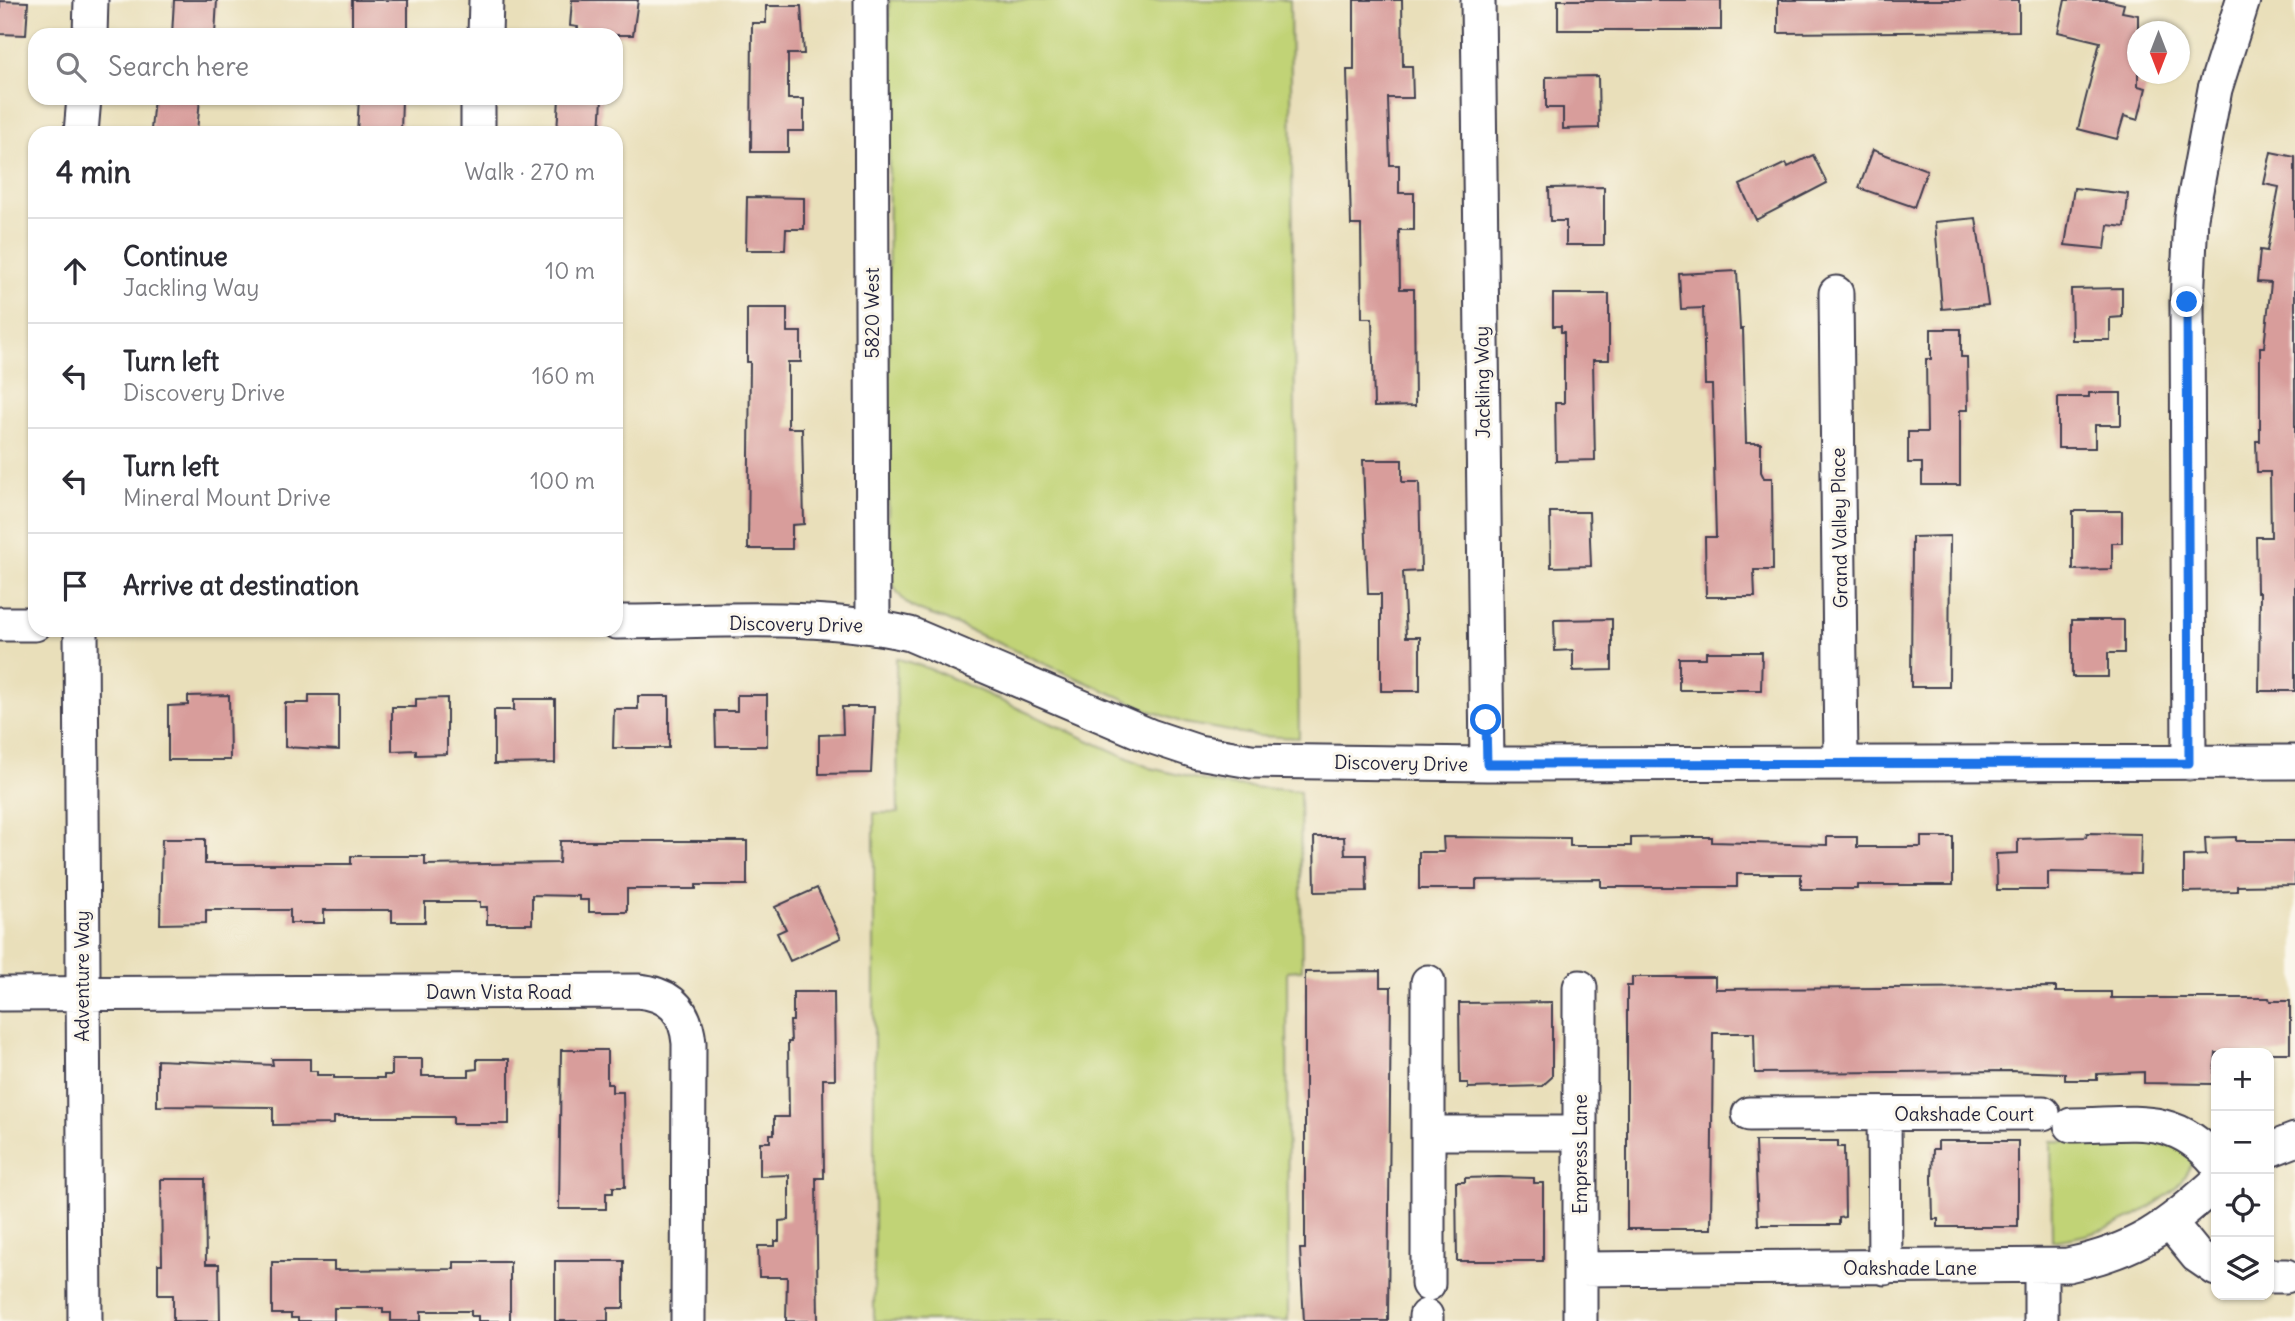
<!DOCTYPE html>
<meta charset="utf-8">
<style>
body{margin:0;font-family:Delius,sans-serif;background:#f2f2f3;color:#2b2b33}
.controls{position:absolute;right:21px;bottom:21px;display:grid;overflow:hidden;border-radius:14px;box-shadow:0 2px 5px #0004}
.controls button{width:63px;height:63px;display:grid;place-items:center;padding:0;border:0;border-bottom:2px solid #e1e1e2;background:#fff;color:#2b2b33;font:35px sans-serif}
.compass{position:absolute;left:2127px;top:21px;width:63px;height:63px;border-radius:50%;background:#fff;box-shadow:0 2px 5px #0004;rotate:180deg}
.stop{position:absolute;width:21px;height:21px;margin:-16px;border:5px solid #1a73e8;border-radius:50%;background:#fff}
.stop.end{background:#1a73e8;border-color:#fff;box-shadow:0 2px 7px #0008}
.list{margin:0;padding:0;list-style:none}
h2{display:flex;justify-content:space-between;align-items:center;height:91px;margin:0;padding:0 28px;font-size:30px}
h2 small{font-size:23px;font-weight:400;color:#7c7c81}
.list li{display:grid;grid-template-columns:46px 1fr auto;gap:21px;align-items:center;box-sizing:border-box;height:105px;padding:0 28px;border-top:2px solid #e1e1e2}
.list b{display:block;font-size:26px;white-space:nowrap}
.list p{margin:0;font-size:23px;white-space:nowrap;color:#7c7c81}
.list em{font-size:23px;font-style:normal;color:#7c7c81}
.icon{flex:none;width:38px;height:38px;fill:none;stroke:currentColor;stroke-width:2;stroke-linecap:round;stroke-linejoin:round}
.map{position:relative;flex:none;width:2295px;height:1321px;overflow:hidden}
.search{position:absolute;background:#fff;box-shadow:0 2px 5px #0004;left:28px;top:28px;width:595px;height:77px;display:flex;align-items:center;gap:18px;box-sizing:border-box;padding:0 24px;border-radius:21px;color:#7c7c81;font-size:26px}
.panel{position:absolute;background:#fff;box-shadow:0 2px 5px #0004;left:28px;top:126px;width:595px;height:511px;border-radius:21px}
.map>svg:first-child{display:block}
.green{fill:#c1d376;stroke:#727a58;stroke-width:2}
.building{fill:#d89d9b}
.lines{fill:none;stroke-linecap:round;stroke-linejoin:round}
.minor-casing{stroke:#403e4e;stroke-width:37}
.minor{stroke:#fff;stroke-width:33}
.route{stroke:#1a73e8;stroke-width:9}
.labels{text-anchor:middle;dominant-baseline:central;stroke-width:6;stroke-linejoin:round;paint-order:stroke}
.street-label{font-size:19px;fill:#22223b;stroke:#fbf7ec}
</style>
<div class="map">
<svg width="2295" height="1321" viewBox="0 0 2295 1321">
<rect width="100%" height="100%" fill="#fbf7ec"/>
<filter id="ink" filterUnits="userSpaceOnUse"><feTurbulence type="fractalNoise" baseFrequency=".0143" numOctaves="2"/><feDisplacementMap in="SourceGraphic" scale="14" xChannelSelector="R" yChannelSelector="G"/><feConvolveMatrix kernelMatrix="1 2 1 2 8 2 1 2 1" color-interpolation-filters="sRGB"/></filter>
<filter id="wash" filterUnits="userSpaceOnUse"><feTurbulence type="fractalNoise" baseFrequency=".00686" numOctaves="4" result="noise"/><feDisplacementMap in="SourceGraphic" scale="28" xChannelSelector="R" yChannelSelector="G"/><feGaussianBlur stdDeviation="1.57" result="paint"/><feColorMatrix in="noise" values="0 0 0 0 0 0 0 0 0 0 0 0 0 0 0 0 0 1.4 0 .05"/><feComposite in="paint" operator="in"/></filter>
<g filter="url(#wash)">
<rect width="100%" height="100%" fill="#e9dfba"/>
<path class="green" d="M 889,0 L 1290,0 L 1299,738 L 1258,736 L 1184,723 L 1151,711 L 946,620 C 913,609 901,607 888,573 Z
M 896,658 L 933,670 L 1150,768 L 1223,785 L 1300,791 L 1302,970 L 1287,971 L 1288,1321 L 874,1321 L 874,813 L 898,813 Z
M 2051,1141 L 2170,1142 L 2192,1157 L 2194,1163 C 2186,1169 2184,1181 2175,1189 C 2139,1219 2098,1236 2052,1241 Z"/>
<g id="blocks">
<path class="building" d="M 174,0 L 217,0 L 215,35 L 172,35 Z
M 352,0 L 408,0 L 408,35 L 352,35 Z
M 572,0 L 638,0 L 633,35 L 577,35 L 578,27 L 570,26 Z
M 1354,0 L 1402,0 L 1403,66 L 1412,66 L 1413,98 L 1388,98 L 1390,165 L 1399,165 L 1399,193 L 1414,193 L 1414,230 L 1399,230 L 1400,289 L 1414,289 L 1415,406 L 1374,407 L 1372,318 L 1362,318 L 1361,225 L 1351,225 L 1347,70 L 1354,70 Z
M 1558,0 L 1721,0 L 1721,30 L 1558,30 Z
M 1778,0 L 2019,0 L 2019,31 L 1778,33 Z
M 2065,0 L 2106,0 L 2124,4 L 2122,12 L 2138,15 L 2138,86 L 2146,88 L 2138,120 L 2124,116 L 2117,139 L 2078,129 L 2100,42 L 2058,32 Z
M 0,1 L 28,2 L 26,35 L 0,34 Z
M 766,6 L 801,6 L 804,54 L 788,54 L 788,99 L 804,99 L 804,131 L 788,131 L 788,152 L 751,152 L 752,23 L 766,23 Z
M 1598,76 L 1599,128 L 1563,129 L 1563,108 L 1546,108 L 1546,77 Z
M 154,98 L 200,98 L 197,132 L 151,130 Z
M 359,98 L 402,98 L 401,133 L 357,133 Z
M 559,98 L 602,98 L 600,133 L 557,133 Z
M 1873,150 L 1927,170 L 1914,207 L 1859,188 Z
M 2271,152 L 2295,157 L 2295,691 L 2259,691 L 2260,592 L 2257,592 L 2256,537 L 2271,537 L 2270,472 L 2257,472 L 2256,441 L 2260,441 L 2260,347 L 2264,347 L 2271,283 L 2257,282 L 2260,250 L 2267,251 L 2279,187 L 2264,184 Z
M 1813,155 L 1827,183 L 1756,220 L 1740,185 L 1786,163 L 1788,167 Z
M 1604,187 L 1604,245 L 1566,245 L 1566,221 L 1550,221 L 1549,188 Z
M 2074,188 L 2128,194 L 2125,227 L 2108,225 L 2105,249 L 2065,245 Z
M 747,197 L 804,198 L 804,229 L 786,229 L 785,250 L 746,250 Z
M 1976,218 L 1988,305 L 1942,309 L 1935,222 Z
M 1737,271 L 1740,329 L 1743,329 L 1746,443 L 1761,443 L 1761,472 L 1764,478 L 1772,478 L 1773,570 L 1754,570 L 1755,597 L 1706,597 L 1705,537 L 1716,537 L 1712,385 L 1705,385 L 1703,308 L 1681,309 L 1679,274 Z
M 2122,288 L 2122,317 L 2110,318 L 2110,340 L 2072,340 L 2071,289 Z
M 1553,294 L 1609,294 L 1609,360 L 1593,360 L 1595,460 L 1556,461 L 1555,403 L 1564,403 L 1564,332 L 1561,332 L 1561,326 L 1553,326 Z
M 747,308 L 787,308 L 787,332 L 801,332 L 801,362 L 788,362 L 788,428 L 802,428 L 804,524 L 792,525 L 792,549 L 748,549 L 750,362 L 747,362 Z
M 1931,329 L 1961,329 L 1961,357 L 1967,357 L 1968,410 L 1960,410 L 1960,485 L 1922,485 L 1922,463 L 1908,463 L 1908,432 L 1927,432 L 1926,359 L 1931,359 Z
M 2089,393 L 2121,393 L 2121,425 L 2095,425 L 2095,448 L 2058,448 L 2058,397 L 2089,397 Z
M 1363,460 L 1402,460 L 1402,482 L 1419,482 L 1421,571 L 1403,572 L 1406,637 L 1420,637 L 1420,691 L 1381,691 L 1381,594 L 1368,594 Z
M 2073,511 L 2122,511 L 2122,543 L 2112,543 L 2112,569 L 2073,570 Z
M 1550,512 L 1589,512 L 1591,566 L 1551,567 Z
M 1950,536 L 1949,687 L 1911,687 L 1912,537 Z
M 1612,619 L 1612,670 L 1573,671 L 1573,650 L 1555,651 L 1554,620 Z
M 2072,620 L 2124,620 L 2124,653 L 2108,653 L 2108,677 L 2072,677 Z
M 1706,652 L 1762,652 L 1761,690 L 1679,690 L 1679,658 L 1706,658 Z
M 229,695 L 230,760 L 168,760 L 168,706 L 188,705 L 188,696 Z
M 309,695 L 339,695 L 339,750 L 285,747 L 285,703 L 309,703 Z
M 737,695 L 767,695 L 767,746 L 716,746 L 715,711 L 737,711 Z
M 638,696 L 669,696 L 669,748 L 613,748 L 614,709 L 638,709 Z
M 447,698 L 447,754 L 416,755 L 416,750 L 392,751 L 392,707 L 416,707 L 416,699 Z
M 514,699 L 555,699 L 555,763 L 494,764 L 494,710 L 514,710 Z
M 842,707 L 874,707 L 871,773 L 819,774 L 819,735 L 843,734 Z
M 2087,833 L 2141,834 L 2140,874 L 2048,872 L 2048,890 L 1997,890 L 1996,854 L 2018,853 L 2018,839 L 2086,837 Z
M 1314,837 L 1344,837 L 1345,855 L 1366,855 L 1367,891 L 1315,892 Z
M 1443,837 L 1570,838 L 1570,846 L 1631,846 L 1631,838 L 1687,837 L 1712,837 L 1712,842 L 1827,845 L 1827,837 L 1857,837 L 1857,847 L 1921,847 L 1921,837 L 1953,837 L 1953,885 L 1857,885 L 1857,889 L 1801,889 L 1801,874 L 1737,874 L 1737,887 L 1601,887 L 1601,879 L 1476,880 L 1476,889 L 1419,889 L 1419,852 L 1444,852 Z
M 2236,837 L 2236,841 L 2295,841 L 2295,885 L 2237,886 L 2237,891 L 2184,892 L 2184,856 L 2206,855 L 2205,838 Z
M 162,839 L 205,839 L 205,864 L 351,864 L 351,856 L 425,856 L 425,865 L 559,863 L 560,841 L 747,841 L 747,885 L 696,885 L 696,889 L 627,889 L 627,912 L 589,912 L 589,900 L 579,900 L 579,896 L 532,895 L 532,924 L 487,924 L 487,907 L 480,907 L 480,902 L 425,902 L 425,922 L 392,922 L 392,910 L 324,910 L 324,923 L 290,923 L 290,910 L 206,910 L 206,923 L 160,924 Z
M 817,888 L 841,938 L 790,961 L 777,933 L 786,929 L 775,907 Z
M 1380,971 L 1380,987 L 1391,987 L 1388,1321 L 1304,1321 L 1300,1249 L 1305,1249 L 1305,972 Z
M 1632,977 L 1715,977 L 1715,989 L 2056,987 L 2056,992 L 2111,992 L 2111,998 L 2269,998 L 2270,1001 L 2290,1001 L 2290,1053 L 2216,1053 L 2213,1084 L 2144,1083 L 2144,1072 L 2097,1074 L 2097,1080 L 2065,1080 L 2065,1073 L 2011,1071 L 1755,1073 L 1754,1033 L 1713,1033 L 1711,1229 L 1627,1229 L 1627,986 L 1632,986 Z
M 793,992 L 834,992 L 835,1079 L 823,1079 L 824,1178 L 816,1178 L 818,1321 L 786,1321 L 787,1277 L 759,1277 L 758,1246 L 775,1246 L 775,1241 L 779,1241 L 779,1221 L 789,1220 L 789,1175 L 760,1176 L 760,1142 L 770,1142 L 770,1134 L 774,1134 L 774,1117 L 789,1117 L 788,1042 L 791,1042 L 790,1021 L 793,1021 Z
M 1552,1002 L 1552,1077 L 1542,1086 L 1468,1088 L 1468,1083 L 1460,1083 L 1459,1003 Z
M 561,1050 L 607,1050 L 607,1084 L 612,1084 L 612,1092 L 623,1092 L 625,1187 L 613,1187 L 613,1193 L 606,1193 L 606,1209 L 559,1209 Z
M 272,1059 L 310,1059 L 310,1071 L 317,1071 L 317,1075 L 334,1075 L 334,1078 L 384,1078 L 384,1075 L 392,1075 L 392,1059 L 422,1059 L 422,1076 L 469,1076 L 469,1070 L 477,1069 L 477,1059 L 509,1059 L 509,1124 L 453,1124 L 453,1117 L 334,1117 L 334,1124 L 273,1125 L 273,1107 L 157,1106 L 157,1060 L 273,1065 Z
M 1755,1141 L 1838,1141 L 1838,1147 L 1844,1147 L 1845,1217 L 1839,1218 L 1839,1225 L 1758,1225 Z
M 1938,1141 L 2018,1141 L 2018,1227 L 1938,1227 L 1938,1219 L 1933,1219 L 1932,1179 L 1933,1149 L 1938,1149 Z
M 1499,1177 L 1534,1178 L 1534,1183 L 1543,1183 L 1543,1261 L 1457,1261 L 1456,1182 L 1465,1182 L 1465,1178 Z
M 161,1179 L 205,1179 L 206,1264 L 219,1264 L 220,1321 L 173,1321 L 173,1295 L 158,1295 L 158,1264 L 162,1264 Z
M 555,1261 L 624,1261 L 624,1308 L 608,1308 L 608,1321 L 555,1321 Z
M 272,1262 L 334,1262 L 334,1270 L 454,1269 L 454,1262 L 510,1262 L 510,1321 L 478,1321 L 478,1316 L 471,1316 L 471,1311 L 421,1311 L 421,1321 L 391,1321 L 391,1313 L 383,1313 L 383,1308 L 334,1308 L 334,1321 L 298,1321 L 298,1318 L 291,1318 L 291,1314 L 272,1314 Z"/>
</g>
</g>
<g filter="url(#ink)">
<use href="#blocks" fill-opacity="0" stroke="#403e4e" stroke-width="2"/>
<g class="lines">
<g class="minor-casing">
<path id="minor" d="M 871,0 L 873,626
M 1478,0 L 1487,764
M 90,35 L 91,0
M 485,35 L 486,0
M 81,133 L 84,98
M 478,133 L 478,98
M 1836,293 L 1841,762
M 616,622 C 713,622 815,612 910,634 L 1150,736 L 1198,752 L 1251,761 L 1487,764 L 2295,762
M 0,624 L 35,624
M 81,630 L 85,1321
M 2189,763 L 2187,302 L 2191,217 L 2215,89 L 2243,0
M 1428,982 L 1428,1284
M 0,994 L 638,991 C 671,994 686,1011 689,1043 L 688,1321
M 1749,1114 L 2043,1113
M 1884,1114 L 1885,1268
M 2071,1125 C 2131,1125 2174,1111 2216,1162
M 1428,1133 L 1580,1133
M 2269,1150 L 2295,1140
M 2171,1224 L 2197,1256 L 2216,1269
M 2041,1268 L 2041,1321
M 1580,1269 L 2068,1265 C 2138,1250 2164,1229 2216,1183
M 2269,1276 L 2286,1276
M 1426,1316 L 1426,1321
M 1580,1321 L 1580,987"/>
</g>
<use href="#minor" class="minor"/>
</g>
</g>
<g class="lines" filter="url(#ink)">
<path class="route" d="M 1486,720 L 1487,764 L 2189,763 L 2187,302"/>
</g>
<g class="labels">
<g class="street-label">
<text transform="translate(872 313) rotate(-90)">5820 West</text>
<text transform="translate(1482 382) rotate(-91)">Jackling Way</text>
<text transform="translate(1839 528) rotate(-91)">Grand Valley Place</text>
<text transform="translate(796 624) rotate(1)">Discovery Drive</text>
<text transform="translate(1401 763) rotate(1)">Discovery Drive</text>
<text transform="translate(82 976) rotate(-90)">Adventure Way</text>
<text x="499" y="992">Dawn Vista Road</text>
<text x="1964" y="1114">Oakshade Court</text>
<text transform="translate(1580 1154) rotate(-90)">Empress Lane</text>
<text x="1910" y="1268">Oakshade Lane</text>
</g>
</g>
</svg>
<div class="controls">
<button>+</button>
<button>−</button>
<button><svg class="icon" aria-label="locate" viewBox="0 0 24 24"><circle cx="12" cy="12" r="6"/><path d="M12 2v4M12 18v4M2 12h4M18 12h4"/></svg></button>
<button><svg class="icon" aria-label="layers" viewBox="0 0 24 24"><path d="M12 4l9 5-9 5-9-5zM3 14l9 5 9-5"/></svg></button>
</div>
<svg class="compass" viewBox="-18 -18 36 36"><path d="M0-13l5 13h-10z" fill="#e53935"/><path d="M0 13l5-13h-10z" fill="#7c7c81"/></svg>
<div class="stop" style="left:1486px;top:720px"></div>
<div class="stop end" style="left:2187px;top:302px"></div>
<div class="search"><svg class="icon" aria-label="search" viewBox="0 0 24 24"><circle cx="10" cy="10" r="6"/><path d="M15 15l6 6"/></svg>Search here</div>
<section class="panel">
<h2>4 min<small>Walk · 270 m</small></h2>
<ul class="list">
<li><svg class="icon" aria-label="ahead" viewBox="0 0 24 24"><path d="M12 20V5M6 11l6-6 6 6"/></svg><div><b>Continue</b><p>Jackling Way</p></div><em>10 m</em></li>
<li><svg class="icon" aria-label="left" viewBox="0 0 24 24"><path d="M17 20v-9H6M10 6l-5 5 5 5"/></svg><div><b>Turn left</b><p>Discovery Drive</p></div><em>160 m</em></li>
<li><svg class="icon" aria-label="left" viewBox="0 0 24 24"><path d="M17 20v-9H6M10 6l-5 5 5 5"/></svg><div><b>Turn left</b><p>Mineral Mount Drive</p></div><em>100 m</em></li>
<li><svg class="icon" aria-label="arrive" viewBox="0 0 24 24"><path d="M6 21V4h12l-3 4 3 4H6"/></svg><div><b>Arrive at destination</b></div></li>
</ul>
</section>
</div>
